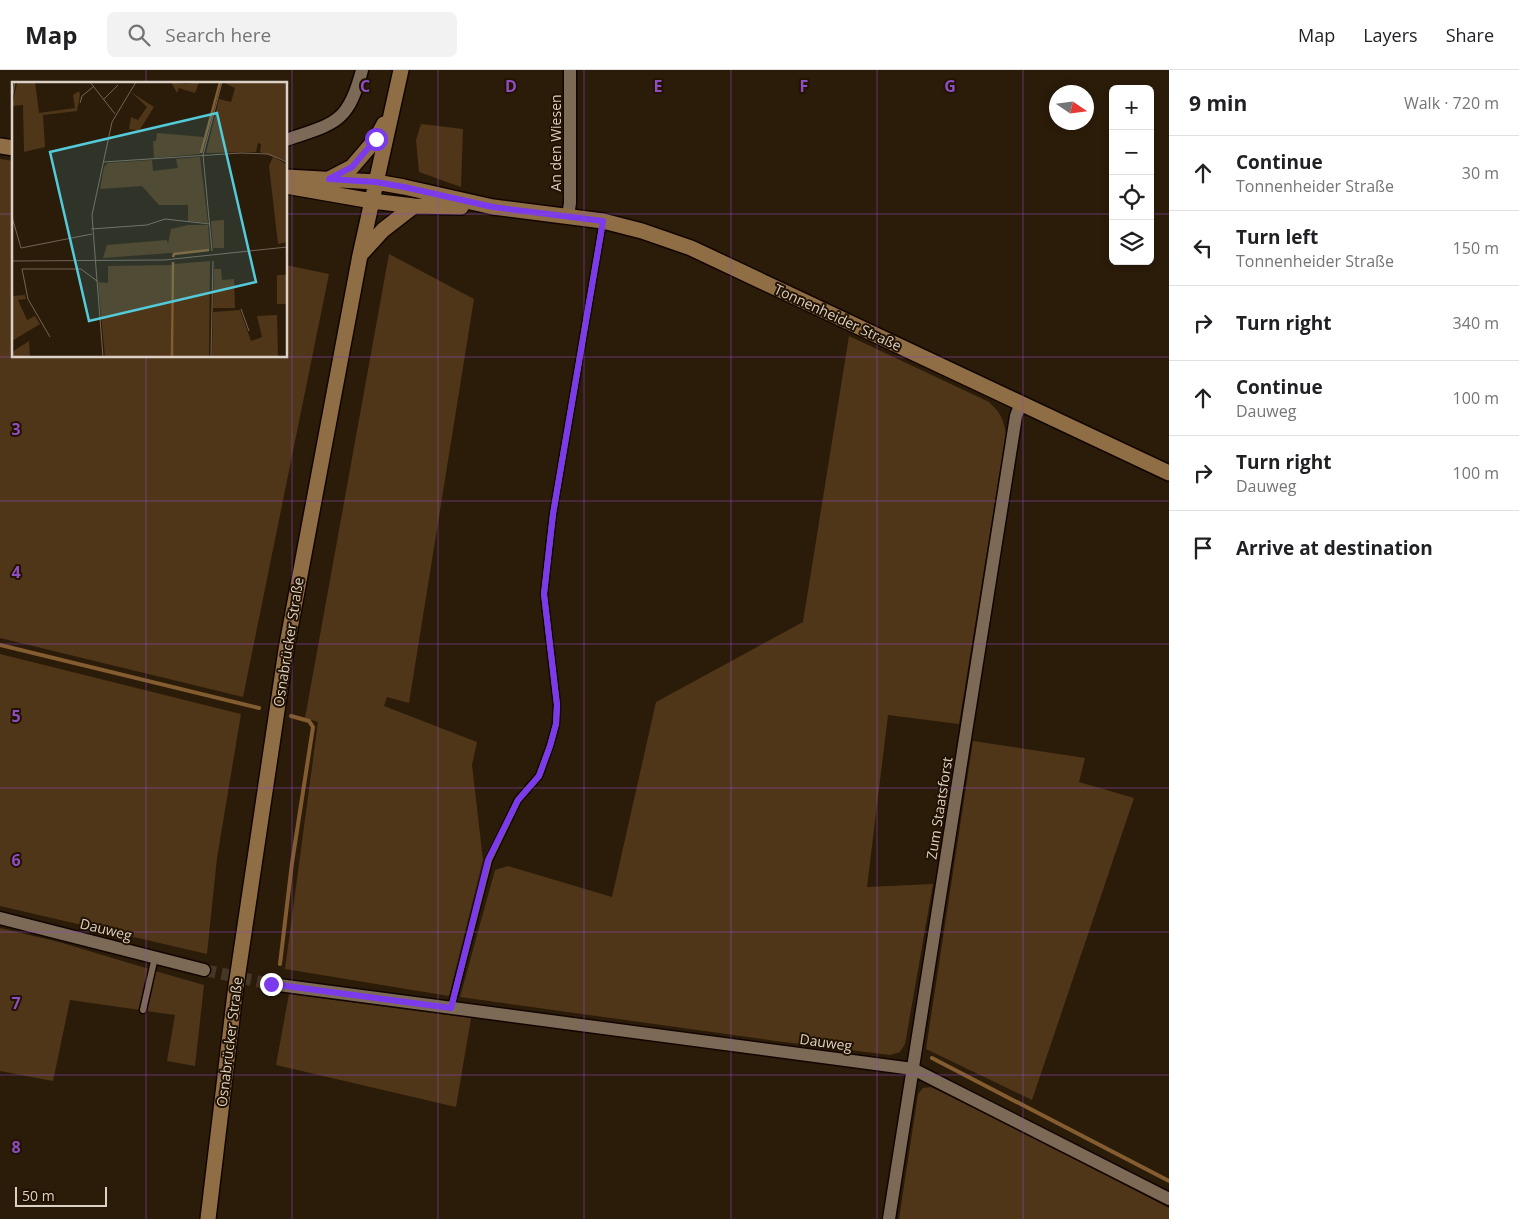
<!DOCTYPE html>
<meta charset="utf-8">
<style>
body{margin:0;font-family:"Open Sans",sans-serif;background:#f2f2f2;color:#202124}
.controls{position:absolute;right:15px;top:15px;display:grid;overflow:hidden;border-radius:8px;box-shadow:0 2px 8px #0003}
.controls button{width:45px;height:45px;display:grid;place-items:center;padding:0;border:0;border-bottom:1px solid #e0e0e0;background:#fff;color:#202124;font:25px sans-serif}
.compass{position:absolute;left:1049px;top:15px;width:45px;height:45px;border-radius:50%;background:#fff;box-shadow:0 2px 8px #0003;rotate:103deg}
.scale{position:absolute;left:15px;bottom:12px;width:92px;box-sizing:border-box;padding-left:5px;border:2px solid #dcd1c6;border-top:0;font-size:14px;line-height:18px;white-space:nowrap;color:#dcd1c6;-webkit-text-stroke:4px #211202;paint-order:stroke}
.stop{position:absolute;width:15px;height:15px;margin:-11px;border:4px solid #7c3aed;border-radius:50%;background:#fff}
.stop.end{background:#7c3aed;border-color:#fff;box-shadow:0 1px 5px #0008}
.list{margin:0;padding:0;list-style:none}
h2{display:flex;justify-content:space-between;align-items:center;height:65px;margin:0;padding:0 20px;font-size:21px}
h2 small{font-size:16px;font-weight:400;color:#757577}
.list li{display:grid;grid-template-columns:32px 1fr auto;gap:15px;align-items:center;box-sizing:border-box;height:75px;padding:0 20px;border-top:1px solid #e0e0e0}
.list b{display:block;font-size:19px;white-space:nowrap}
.list p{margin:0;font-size:16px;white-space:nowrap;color:#757577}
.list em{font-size:16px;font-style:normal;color:#757577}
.icon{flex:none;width:28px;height:28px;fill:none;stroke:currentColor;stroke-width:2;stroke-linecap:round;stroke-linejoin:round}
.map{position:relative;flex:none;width:1169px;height:1149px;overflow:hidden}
header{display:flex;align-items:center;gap:30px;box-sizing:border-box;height:70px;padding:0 25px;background:#fff;border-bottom:1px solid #e0e0e0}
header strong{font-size:24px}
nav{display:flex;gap:28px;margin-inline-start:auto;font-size:18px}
.search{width:350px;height:45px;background:#f2f2f2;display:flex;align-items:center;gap:12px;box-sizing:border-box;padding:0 18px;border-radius:8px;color:#757577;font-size:19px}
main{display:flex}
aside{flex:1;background:#fff}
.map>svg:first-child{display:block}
.green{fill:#503618}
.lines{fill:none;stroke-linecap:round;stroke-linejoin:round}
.stream{stroke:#835c30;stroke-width:4}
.street-tunnel{stroke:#463625;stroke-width:12;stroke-dasharray:12 6;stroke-linecap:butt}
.lane-casing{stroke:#120500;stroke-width:9}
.street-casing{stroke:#120500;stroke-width:15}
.secondary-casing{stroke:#120500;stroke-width:18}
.lane{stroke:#7d6a56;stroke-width:6}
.street{stroke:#7d6a56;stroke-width:12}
.secondary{stroke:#906e45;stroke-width:15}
.route{stroke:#7c3aed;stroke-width:6}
.grid{fill:none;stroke:#8e4dc0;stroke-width:1;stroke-opacity:0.55}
.labels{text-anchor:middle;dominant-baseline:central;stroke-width:4;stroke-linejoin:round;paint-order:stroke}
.street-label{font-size:14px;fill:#dcd1c6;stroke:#211202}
.inset-river{fill:none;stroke:#835c30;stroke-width:2.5}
.inset-road{fill:none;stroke:#726455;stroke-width:1}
.view{fill:#53cbdb;fill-opacity:0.15;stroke:#53cbdb;stroke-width:2.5}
.inset-edge{fill:none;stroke:#dcd1c6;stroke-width:2.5}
.grid-label{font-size:16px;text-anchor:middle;font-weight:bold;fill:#8e4dc0;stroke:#211202;stroke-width:4;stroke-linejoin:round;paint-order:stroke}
</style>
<header>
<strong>Map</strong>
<div class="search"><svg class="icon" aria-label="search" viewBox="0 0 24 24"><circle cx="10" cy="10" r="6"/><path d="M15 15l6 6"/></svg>Search here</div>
<nav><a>Map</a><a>Layers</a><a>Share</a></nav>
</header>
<main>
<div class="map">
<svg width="1169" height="1149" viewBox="0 0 1169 1149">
<rect width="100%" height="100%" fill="#2b1b09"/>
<path class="green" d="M 421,54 L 463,59 L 461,117 L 419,102 L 416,70 Z
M 0,89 L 14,91 L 14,286 L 286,286 L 286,195 L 329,204 L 243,627 L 0,568 Z
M 389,184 L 474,229 L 409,633 L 387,627 L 384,636 L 477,672 L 472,695 L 483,790 L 449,926 L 285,899 L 318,652 L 305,648 Z
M 849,266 L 989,332 C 1001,343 1003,348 1006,364 L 959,654 L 888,645 L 867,817 L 933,814 L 905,974 L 900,982 L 890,985 L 776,971 L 460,927 L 495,800 L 508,796 L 612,827 L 656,632 L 803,552 Z
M 0,584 L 241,644 L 217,788 L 207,884 L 0,836 Z
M 973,671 L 1085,688 L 1079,712 L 1134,728 L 1032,1030 L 926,979 Z
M 0,858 L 59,872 L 149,899 L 140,940 L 70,930 L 53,1011 L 0,1001 Z
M 155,901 L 204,915 L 195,996 L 167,991 L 175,945 L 146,941 Z
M 289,924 L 471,948 L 456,1037 L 276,995 Z
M 931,1017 L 1032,1066 L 1169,1138 L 1169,1149 L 899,1149 L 918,1024 L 923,1018 Z"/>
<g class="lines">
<path class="stream" d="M 0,575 L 259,638
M 280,894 L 292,793 L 313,657 L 309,651 L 291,646
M 932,988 L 1169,1111"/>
<path class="street-tunnel" d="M 204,900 L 271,914"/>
<g class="lane-casing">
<path id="lane" d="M 451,938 L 489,790 L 518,730 L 539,706 L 550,676 L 556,654 L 557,635 L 544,524 L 553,444 L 603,151
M 143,940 L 155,887"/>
</g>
<g class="street-casing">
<path id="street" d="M 286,70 C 335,53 348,54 362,0
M 568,146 L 570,133 L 570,0
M 0,848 L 204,900
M 271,914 L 913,999 L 1169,1129
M 889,1149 L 1016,346 L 1021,333"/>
</g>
<g class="secondary-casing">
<path id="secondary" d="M 0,76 L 14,78
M 286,107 L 376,112 L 404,117 L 493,137 L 603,151 L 642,161 L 691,178 L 1169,403
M 329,109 L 352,97 L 376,69 L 384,54
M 286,116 L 372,131 L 414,136 L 461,137
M 361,184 L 383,160 L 414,136
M 208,1149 L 235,923 L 286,580 L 360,185 L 401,0"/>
</g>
<use href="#lane" class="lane"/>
<use href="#street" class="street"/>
<use href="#secondary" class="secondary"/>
</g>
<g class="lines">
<path class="route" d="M 271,914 L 451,938 L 488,790 L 518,730 L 539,706 L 550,676 L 556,654 L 557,635 L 544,524 L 553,444 L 603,151 L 493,137 L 404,117 L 376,112 L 329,109 L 352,97 L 376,69"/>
</g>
<path class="grid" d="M 146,0 L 146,14M 292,0 L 292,1149M 438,0 L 438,1149M 584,0 L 584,1149M 731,0 L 731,1149M 877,0 L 877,1149M 1023,0 L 1023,1149M 0,144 L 14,144M 286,144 L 1113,144M 1150,144 L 1169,144M 146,286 L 146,1149M 0,287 L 1169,287M 0,431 L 1169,431M 0,574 L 1169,574M 0,718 L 1169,718M 0,862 L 1169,862M 0,1005 L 1169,1005"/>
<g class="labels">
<g class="street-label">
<text transform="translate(555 73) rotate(-90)">An den Wiesen</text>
<text transform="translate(838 247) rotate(25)">Tonnenheider Straße</text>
<text transform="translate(288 572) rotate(-81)">Osnabrücker Straße</text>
<text transform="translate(939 738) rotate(-81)">Zum Staatsforst</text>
<text transform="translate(106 859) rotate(14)">Dauweg</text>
<text transform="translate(229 972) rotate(-83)">Osnabrücker Straße</text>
<text transform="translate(826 972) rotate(8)">Dauweg</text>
</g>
</g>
<g transform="translate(12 12)">
<rect width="275" height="275" fill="#2b1b09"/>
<path d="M 12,0 L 23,0 L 27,31 L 63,26 L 61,13 L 67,9 L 68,13 L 65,29 L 31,33 L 33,65 L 12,70 L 11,23 L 0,24 L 5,1 ZM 159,0 L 174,2 L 187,0 L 183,11 L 167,6 L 165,11 ZM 211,0 L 275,0 L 275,79 L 248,70 L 249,62 L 246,61 L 244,70 L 194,71 L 207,17 L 219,20 L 223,6 ZM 119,10 L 142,25 L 127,49 L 117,47 L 119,35 L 126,38 L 135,25 ZM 145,51 L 192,55 L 188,72 L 142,76 L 141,59 L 144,59 ZM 188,75 L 196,141 L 176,139 L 176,123 L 147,123 L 130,104 L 88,107 L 92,85 L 96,81 L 140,78 L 141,89 L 166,86 L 164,77 ZM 261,75 L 275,82 L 275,160 L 266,162 L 257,84 ZM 212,138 L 212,166 L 201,166 L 199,139 ZM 176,143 L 196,143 L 198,168 L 91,176 L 95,163 L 155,158 L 156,162 L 159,147 ZM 198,179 L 197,274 L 161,275 L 162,182 ZM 160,183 L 159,275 L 93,275 L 86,200 L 96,201 L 96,184 ZM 202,187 L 209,187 L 210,198 L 222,197 L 223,226 L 201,226 ZM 265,193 L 275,193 L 275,222 L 265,222 ZM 13,213 L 14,217 L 6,218 L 15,238 L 23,234 L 28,242 L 0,259 L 0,214 ZM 228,228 L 239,259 L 250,255 L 245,234 L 265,233 L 266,275 L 200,275 L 201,230 ZM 17,259 L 18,275 L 0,275 L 0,270 Z" fill="#503618"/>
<path class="inset-river" d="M 189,71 L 208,0M 161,175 L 162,172 L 197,168M 160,275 L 161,180"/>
<path class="inset-road" d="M 78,0 L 103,32M 0,18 L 3,0M 91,18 L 106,3M 68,21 L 70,14 L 81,5M 91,80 L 229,71 L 256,72 L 275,80M 0,135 L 9,166 L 80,152M 79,147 L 135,143 L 153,137 L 198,142M 200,169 L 191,73 L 210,0M 0,179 L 152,178 L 275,165M 85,198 L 91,275M 85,199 L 80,133 L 100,40 L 124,0M 229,227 L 237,249M 38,255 L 16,217 L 10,187 L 69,187 L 85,199M 199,275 L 201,179"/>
<path class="view" d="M 205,31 L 244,200 L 77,239 L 38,70 Z"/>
<rect width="275" height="275" class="inset-edge"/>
</g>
<g class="grid-label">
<text x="365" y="22">C</text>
<text x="511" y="22">D</text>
<text x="658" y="22">E</text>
<text x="804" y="22">F</text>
<text x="950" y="22">G</text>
<text x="16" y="365">3</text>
<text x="16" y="508">4</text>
<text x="16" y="652">5</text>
<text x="16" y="796">6</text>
<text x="16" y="939">7</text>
<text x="16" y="1083">8</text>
</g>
</svg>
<div class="controls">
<button>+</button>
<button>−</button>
<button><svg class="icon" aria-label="locate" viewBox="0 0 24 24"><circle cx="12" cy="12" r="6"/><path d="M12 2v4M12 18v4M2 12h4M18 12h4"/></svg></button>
<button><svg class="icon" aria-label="layers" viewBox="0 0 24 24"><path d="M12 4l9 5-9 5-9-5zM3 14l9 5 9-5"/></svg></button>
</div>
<svg class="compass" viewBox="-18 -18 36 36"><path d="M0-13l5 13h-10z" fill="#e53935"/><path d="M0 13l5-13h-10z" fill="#757577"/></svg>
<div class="scale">50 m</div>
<div class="stop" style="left:376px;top:69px"></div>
<div class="stop end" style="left:271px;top:914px"></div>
</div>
<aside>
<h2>9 min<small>Walk · 720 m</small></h2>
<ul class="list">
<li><svg class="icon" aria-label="ahead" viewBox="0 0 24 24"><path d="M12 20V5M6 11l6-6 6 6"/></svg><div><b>Continue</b><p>Tonnenheider Straße</p></div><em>30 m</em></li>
<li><svg class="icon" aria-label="left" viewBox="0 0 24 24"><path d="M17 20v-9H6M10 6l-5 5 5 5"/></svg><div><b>Turn left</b><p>Tonnenheider Straße</p></div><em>150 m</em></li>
<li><svg class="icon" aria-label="right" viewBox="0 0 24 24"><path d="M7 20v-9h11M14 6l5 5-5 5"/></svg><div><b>Turn right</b></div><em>340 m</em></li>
<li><svg class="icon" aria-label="ahead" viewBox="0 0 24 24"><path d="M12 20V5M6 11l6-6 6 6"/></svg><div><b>Continue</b><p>Dauweg</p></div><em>100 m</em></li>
<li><svg class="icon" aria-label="right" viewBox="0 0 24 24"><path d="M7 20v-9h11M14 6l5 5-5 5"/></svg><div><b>Turn right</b><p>Dauweg</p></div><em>100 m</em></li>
<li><svg class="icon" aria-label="arrive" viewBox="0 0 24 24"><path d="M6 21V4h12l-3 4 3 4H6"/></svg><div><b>Arrive at destination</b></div></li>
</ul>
</aside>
</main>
